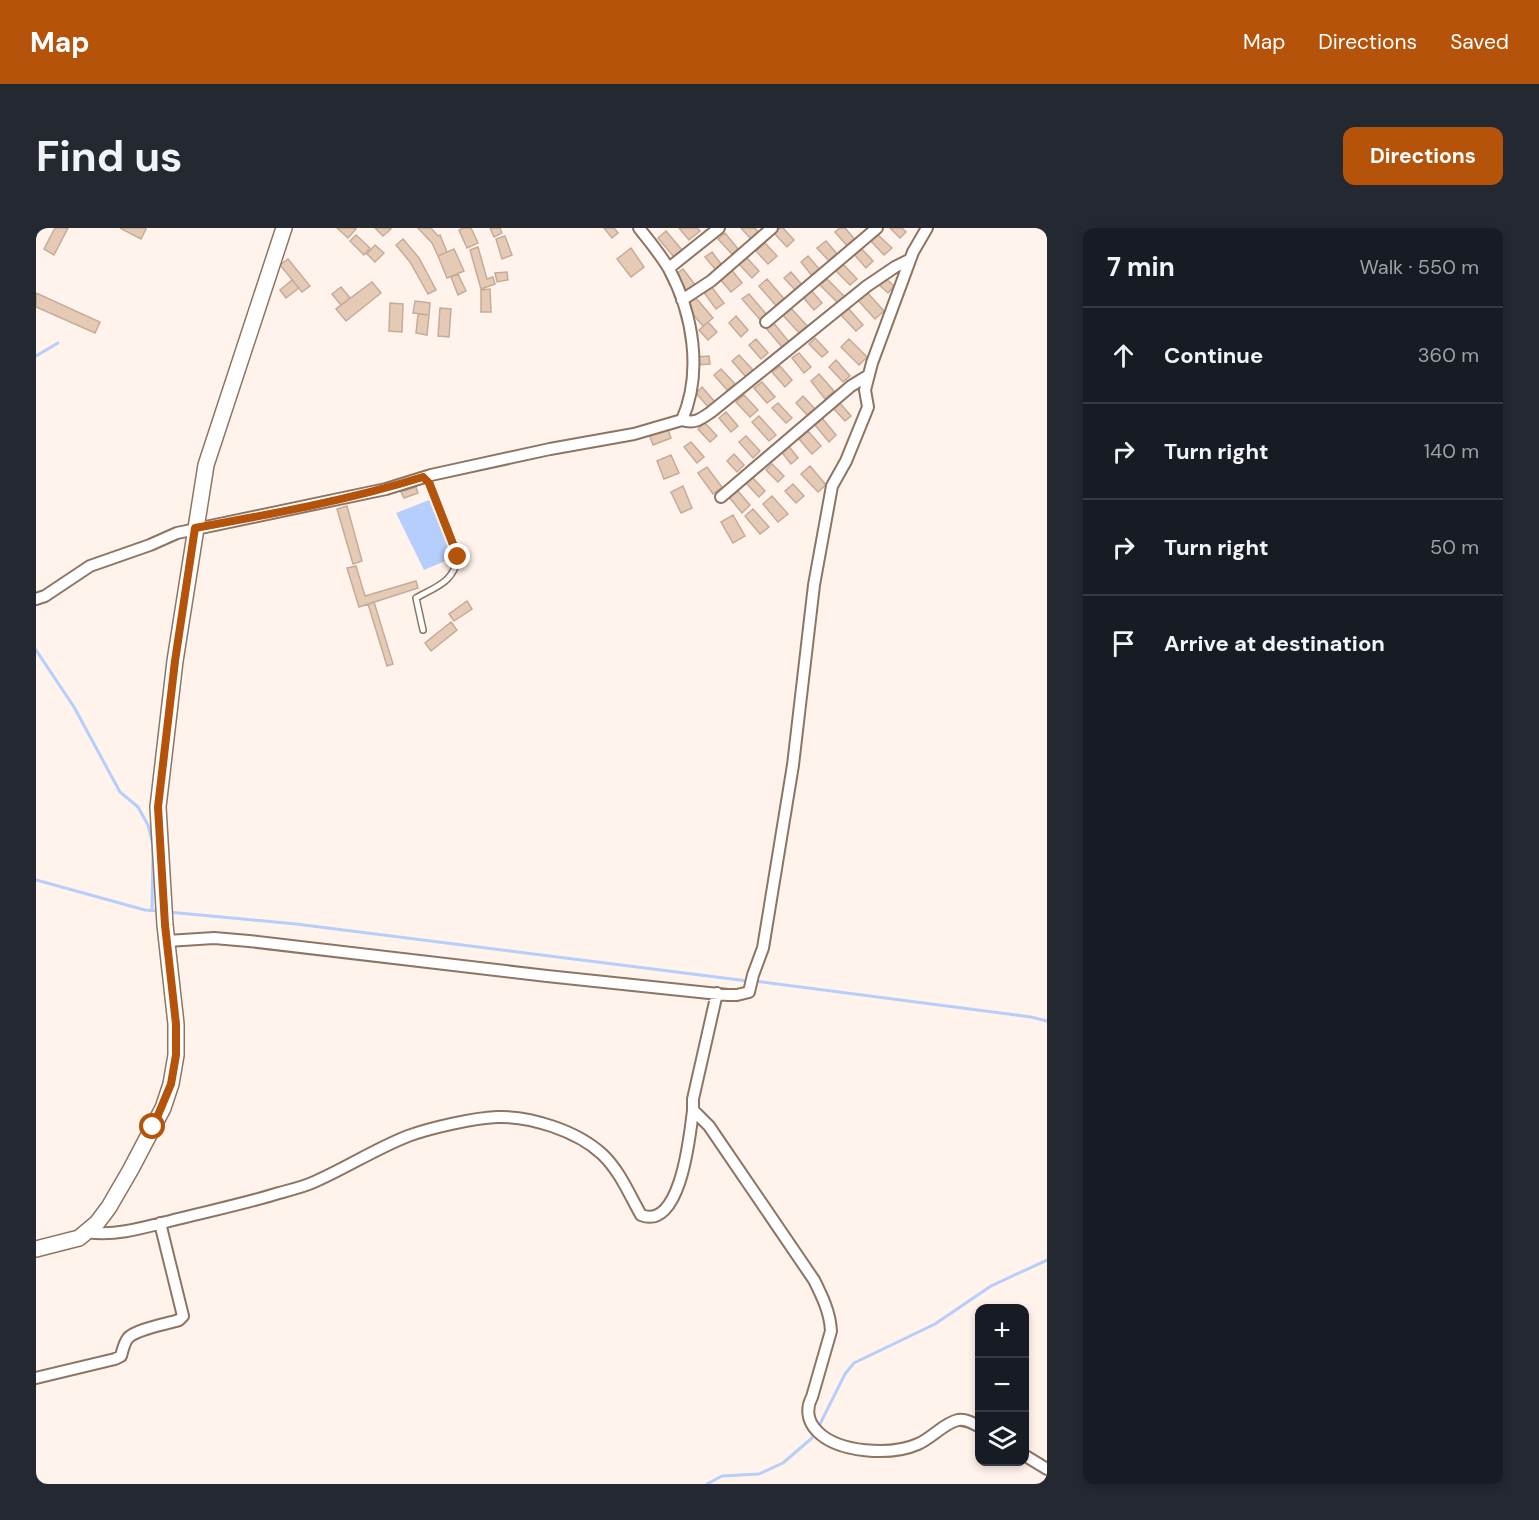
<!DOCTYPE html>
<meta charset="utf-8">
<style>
body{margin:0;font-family:"DM Sans",sans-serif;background:#242831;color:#f1f3f6}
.controls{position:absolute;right:18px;bottom:18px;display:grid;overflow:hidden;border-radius:12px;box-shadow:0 3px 9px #0003}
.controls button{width:54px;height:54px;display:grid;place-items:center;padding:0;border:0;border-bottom:2px solid #363941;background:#171b24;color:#f1f3f6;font:30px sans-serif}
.stop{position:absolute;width:18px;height:18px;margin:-14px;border:4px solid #b45309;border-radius:50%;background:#fff}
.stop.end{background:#b45309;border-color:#fff;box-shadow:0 2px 6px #0008}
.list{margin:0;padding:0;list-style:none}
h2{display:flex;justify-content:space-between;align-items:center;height:78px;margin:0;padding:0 24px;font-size:26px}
h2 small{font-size:20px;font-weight:400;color:#9ea1a6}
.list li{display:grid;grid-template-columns:39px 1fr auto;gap:18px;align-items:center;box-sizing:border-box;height:96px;padding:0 24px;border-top:2px solid #363941}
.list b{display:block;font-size:22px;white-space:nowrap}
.list em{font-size:20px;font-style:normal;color:#9ea1a6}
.icon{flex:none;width:33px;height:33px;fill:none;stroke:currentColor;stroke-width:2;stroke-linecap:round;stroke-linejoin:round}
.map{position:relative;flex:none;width:1011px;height:1256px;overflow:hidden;border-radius:12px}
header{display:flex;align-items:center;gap:36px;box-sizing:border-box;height:84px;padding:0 30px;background:#b45309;color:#fff}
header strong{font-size:28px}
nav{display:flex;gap:33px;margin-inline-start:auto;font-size:21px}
.intro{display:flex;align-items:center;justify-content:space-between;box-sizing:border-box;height:144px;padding:0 36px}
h1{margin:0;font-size:42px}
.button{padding:15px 27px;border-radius:12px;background:#b45309;color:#fff;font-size:21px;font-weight:700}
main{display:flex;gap:36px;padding:0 36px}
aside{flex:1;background:#171b24;border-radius:12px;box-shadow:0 3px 9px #0003}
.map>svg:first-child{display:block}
.water{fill:#b6cefb}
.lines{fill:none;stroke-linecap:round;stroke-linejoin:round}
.stream{stroke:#b6cefb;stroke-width:3}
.building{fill:#e5cab6;stroke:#c6ab98;stroke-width:1.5}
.lane-casing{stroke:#8e7563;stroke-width:8}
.street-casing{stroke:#8e7563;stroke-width:14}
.secondary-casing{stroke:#8e7563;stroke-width:18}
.lane{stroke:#fff;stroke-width:5}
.street{stroke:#fff;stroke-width:10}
.secondary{stroke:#fff;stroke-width:15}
.route{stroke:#b45309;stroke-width:8}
</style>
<header>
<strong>Map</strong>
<nav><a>Map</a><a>Directions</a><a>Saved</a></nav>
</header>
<div class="intro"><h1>Find us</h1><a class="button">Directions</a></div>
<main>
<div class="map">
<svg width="1011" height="1256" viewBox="0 0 1011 1256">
<rect width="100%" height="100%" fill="#fff3eb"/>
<path class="water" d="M 393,272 L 416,330 L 388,342 L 360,285 Z"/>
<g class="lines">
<path class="stream" d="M 0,128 L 22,115
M 0,422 L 38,479 L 84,564 L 102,579 L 112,597 L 117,617 L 116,682
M 0,652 L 109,682 L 122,683
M 132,684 L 260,696 L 712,753
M 719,753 L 995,789 L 1011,793
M 782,1200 L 809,1146 L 818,1135 L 899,1096 L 955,1058 L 1011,1032
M 671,1256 L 686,1248 L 723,1246 L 747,1235 L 776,1210 L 778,1206"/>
</g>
<path class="building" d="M 19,0 L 32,0 L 18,27 L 8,21 Z
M 84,0 L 109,0 L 110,1 L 105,11 Z
M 301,0 L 318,0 L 320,1 L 312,10 Z
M 339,0 L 354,0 L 355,1 L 347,8 Z
M 382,0 L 395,0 L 402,8 L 404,7 L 411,24 L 402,28 L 396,15 Z
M 427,0 L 435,0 L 442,15 L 431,20 L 423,2 Z
M 454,0 L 464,0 L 466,5 L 458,9 Z
M 568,0 L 578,0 L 582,5 L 576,10 Z
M 643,0 L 661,0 L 664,3 L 653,12 Z
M 705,0 L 719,0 L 723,5 L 715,11 Z
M 744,0 L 747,0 L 758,12 L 751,19 L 738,5 Z
M 804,0 L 809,0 L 821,14 L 813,20 L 799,4 Z
M 854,0 L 866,0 L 870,4 L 864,10 Z
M 630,3 L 646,22 L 638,29 L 622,10 Z
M 689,5 L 702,21 L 696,26 L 682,11 Z
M 320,7 L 334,20 L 328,27 L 314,13 Z
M 842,7 L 856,20 L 848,27 L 835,13 Z
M 469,8 L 476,27 L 466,31 L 460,11 Z
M 367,11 L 383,30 L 400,62 L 392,66 L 374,34 L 360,17 Z
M 790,13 L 802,27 L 794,34 L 781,20 Z
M 729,15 L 741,28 L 732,36 L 720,23 Z
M 339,17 L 348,25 L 339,34 L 331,26 Z
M 823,18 L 837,33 L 830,40 L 816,24 Z
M 442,19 L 451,51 L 457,49 L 459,56 L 445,61 L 434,22 Z
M 595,20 L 608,39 L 595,49 L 581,31 Z
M 418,21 L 428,43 L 411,50 L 402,28 Z
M 676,24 L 685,36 L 679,41 L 669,29 Z
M 772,28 L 784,42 L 777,49 L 765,34 Z
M 710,29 L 723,43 L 716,50 L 703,36 Z
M 252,31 L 274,58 L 266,64 L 244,37 Z
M 806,35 L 821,51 L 814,57 L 799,42 Z
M 694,40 L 706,55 L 695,64 L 683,50 Z
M 647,41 L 660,58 L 652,64 L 639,47 Z
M 471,44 L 472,52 L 461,54 L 459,45 Z
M 755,44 L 767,58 L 761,64 L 748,50 Z
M 422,46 L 430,63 L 422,67 L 415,49 Z
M 847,48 L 858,58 L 852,65 L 841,55 Z
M 731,51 L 750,73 L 742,80 L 723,58 Z
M 791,51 L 809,69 L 803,76 L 784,57 Z
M 256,52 L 263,60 L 250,70 L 244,62 Z
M 336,54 L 345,65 L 310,93 L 300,81 Z
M 674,57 L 688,75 L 680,81 L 667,63 Z
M 305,59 L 314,70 L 305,77 L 296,66 Z
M 454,61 L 455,84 L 445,84 L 445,62 Z
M 774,61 L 786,75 L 778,82 L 766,68 Z
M 829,62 L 848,83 L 839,91 L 820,70 Z
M 0,65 L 64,94 L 59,105 L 0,79 Z
M 713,66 L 732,88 L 726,94 L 706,71 Z
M 659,69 L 677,90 L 667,98 L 649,77 Z
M 379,73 L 394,75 L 393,87 L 377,85 Z
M 354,75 L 367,76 L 366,104 L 353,103 Z
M 753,78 L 773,100 L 765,107 L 745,85 Z
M 404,80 L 415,81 L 413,109 L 402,108 Z
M 812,80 L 827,97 L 820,103 L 805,87 Z
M 382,86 L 393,87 L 391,107 L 380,105 Z
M 700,88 L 712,102 L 705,109 L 693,95 Z
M 736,93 L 754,115 L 747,120 L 729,99 Z
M 672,94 L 681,104 L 672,112 L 663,102 Z
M 779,110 L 792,124 L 786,129 L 773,116 Z
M 720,111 L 732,125 L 725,131 L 713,117 Z
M 813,111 L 831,129 L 823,137 L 805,119 Z
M 763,125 L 775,139 L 768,145 L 756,130 Z
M 703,127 L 717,142 L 710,149 L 696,133 Z
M 673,128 L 674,136 L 660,137 L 659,129 Z
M 800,132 L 814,148 L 807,154 L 793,139 Z
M 744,138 L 756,152 L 749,159 L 736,144 Z
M 685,141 L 699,156 L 691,162 L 678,147 Z
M 783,146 L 798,163 L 789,171 L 775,153 Z
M 726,154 L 739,169 L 731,175 L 718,160 Z
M 666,159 L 679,174 L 673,180 L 660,165 Z
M 708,167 L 722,182 L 714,189 L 700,174 Z
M 767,168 L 779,181 L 772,188 L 760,175 Z
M 803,174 L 815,188 L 809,193 L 797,180 Z
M 742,175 L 756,190 L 750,195 L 736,180 Z
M 690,184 L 702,198 L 695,204 L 683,190 Z
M 723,188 L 740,207 L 733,213 L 716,194 Z
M 786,190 L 800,207 L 793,214 L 779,197 Z
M 669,195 L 681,208 L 674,214 L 662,201 Z
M 631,199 L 635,210 L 617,217 L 613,206 Z
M 772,203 L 785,218 L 776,226 L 763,211 Z
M 710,208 L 724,223 L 717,230 L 703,214 Z
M 655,214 L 668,229 L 661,235 L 648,219 Z
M 751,216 L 762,230 L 755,236 L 744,222 Z
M 698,226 L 708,237 L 701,244 L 691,233 Z
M 635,227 L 643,245 L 628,251 L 621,233 Z
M 736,236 L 748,248 L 742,254 L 730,242 Z
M 774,238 L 790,257 L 782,264 L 765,246 Z
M 671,239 L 686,259 L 677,266 L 662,245 Z
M 715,248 L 729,263 L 723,269 L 709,254 Z
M 757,256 L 768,268 L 760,275 L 749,263 Z
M 647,258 L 656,280 L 645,285 L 635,264 Z
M 380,259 L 382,265 L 368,270 L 365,264 Z
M 701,262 L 714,277 L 706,285 L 693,269 Z
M 736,268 L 752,286 L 742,294 L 727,276 Z
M 311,278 L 326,333 L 317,336 L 301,281 Z
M 717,281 L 733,299 L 724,306 L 709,288 Z
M 697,287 L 709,308 L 697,315 L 685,294 Z
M 320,338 L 329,368 L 380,353 L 382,360 L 323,379 L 311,340 Z
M 431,373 L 436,381 L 418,393 L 413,386 Z
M 338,374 L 357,436 L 351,438 L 332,376 Z
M 415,394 L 421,402 L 395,423 L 389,415 Z"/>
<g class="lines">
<g class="lane-casing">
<path id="lane" d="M 387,402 L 380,370 C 401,358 417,355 422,329 L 393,254 L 388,250"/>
</g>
<g class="street-casing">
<path id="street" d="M 633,40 L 683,0
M 646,72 L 675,53 L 736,0
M 730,94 L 841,0
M 646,192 C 659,196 665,191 675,184 L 831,58 L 859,39 L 873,32
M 685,269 L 815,158 L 833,147
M 0,371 L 9,368 L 54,338 L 114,317 L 141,305 L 350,261 L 395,247 L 514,221 L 598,206 L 646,192 C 667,144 657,86 633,41 C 625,27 613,13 603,0
M 131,713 L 178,710 L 213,713 L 511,748 L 692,767 L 701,767 L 713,764 L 717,747 L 727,720 L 757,537 L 778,357 L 796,258 L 810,233 L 832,179 L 829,162 L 836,135 L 877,24 L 891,0
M 681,765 L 657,871 L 657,882 L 673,898 L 778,1052 C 786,1068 794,1084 795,1103 L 776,1169 C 770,1180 771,1193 781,1203 C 802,1225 855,1228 882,1216 C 896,1210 908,1195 922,1192 C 930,1191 937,1195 944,1199
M 52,1004 C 82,1009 116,997 146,990 C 178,982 211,975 243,965 C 254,962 267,959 278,954 C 310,940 339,921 372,908 C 394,900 437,890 461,889 C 495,888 541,903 566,926 C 584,943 593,966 605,987 C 645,1003 654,906 657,882
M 0,1150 L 79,1131 L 85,1128 C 87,1121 88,1115 92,1110 C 100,1101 131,1096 143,1092 L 147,1088 L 124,995
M 988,1227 L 1011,1241"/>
</g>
<g class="secondary-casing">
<path id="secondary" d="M 0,1021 L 43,1010 L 61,995 L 73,979 L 95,941 L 127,880 L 135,856 L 140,827 L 140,796 L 129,697 L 122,579 L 139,433 L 170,237 L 248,0"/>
</g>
<use href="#lane" class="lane"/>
<use href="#street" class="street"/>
<use href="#secondary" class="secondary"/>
</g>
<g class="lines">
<path class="route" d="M 117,899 L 135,856 L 140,827 L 140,796 L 129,697 L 122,579 L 139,433 L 159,300 C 236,286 313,272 387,249 L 393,255 L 422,329"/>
</g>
</svg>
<div class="controls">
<button>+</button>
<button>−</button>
<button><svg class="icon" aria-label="layers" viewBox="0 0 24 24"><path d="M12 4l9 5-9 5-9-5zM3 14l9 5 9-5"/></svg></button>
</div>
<div class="stop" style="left:117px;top:899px"></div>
<div class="stop end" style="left:422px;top:329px"></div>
</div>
<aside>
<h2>7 min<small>Walk · 550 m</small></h2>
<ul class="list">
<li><svg class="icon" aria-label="ahead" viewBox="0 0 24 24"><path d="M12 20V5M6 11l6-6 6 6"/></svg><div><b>Continue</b></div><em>360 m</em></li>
<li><svg class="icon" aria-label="right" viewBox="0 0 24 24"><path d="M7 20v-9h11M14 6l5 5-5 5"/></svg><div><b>Turn right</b></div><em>140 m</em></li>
<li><svg class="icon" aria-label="right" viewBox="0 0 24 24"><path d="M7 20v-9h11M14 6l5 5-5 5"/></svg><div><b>Turn right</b></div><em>50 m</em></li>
<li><svg class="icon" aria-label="arrive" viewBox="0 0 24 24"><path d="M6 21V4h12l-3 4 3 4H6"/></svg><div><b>Arrive at destination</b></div></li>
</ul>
</aside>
</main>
